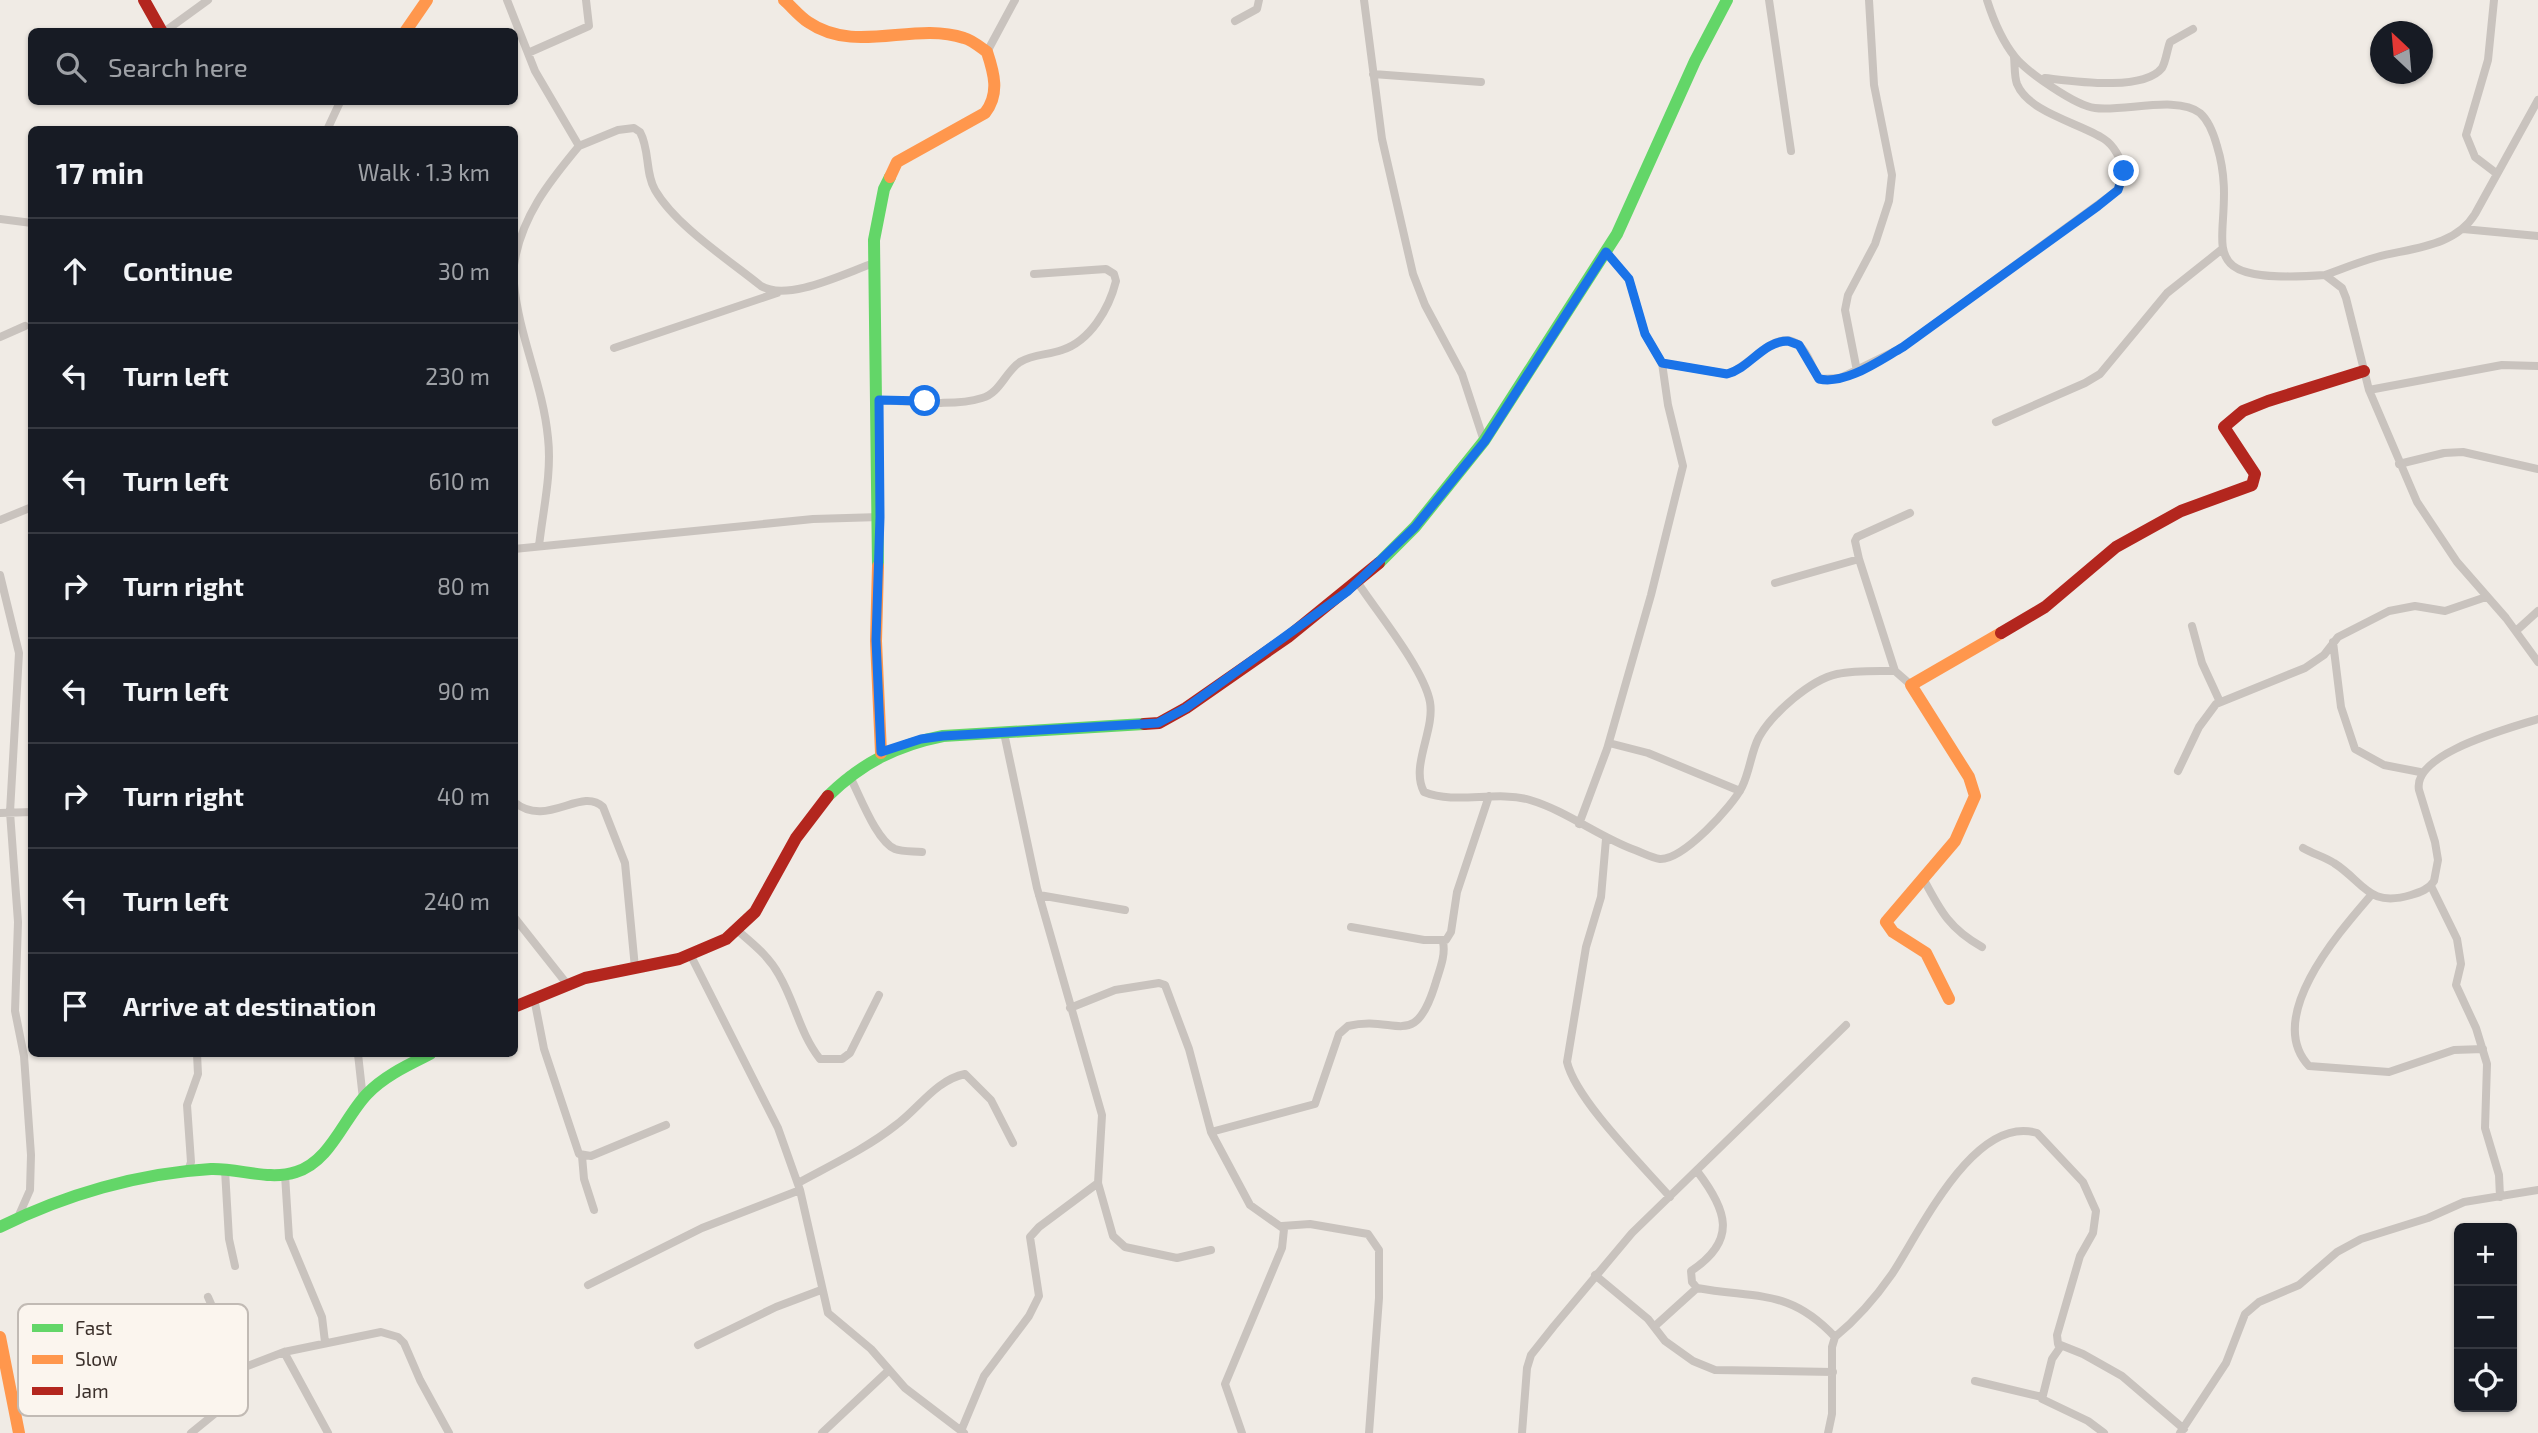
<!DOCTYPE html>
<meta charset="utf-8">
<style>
body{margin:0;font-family:"Exo 2",sans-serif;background:#20242c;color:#f1f3f6}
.controls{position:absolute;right:21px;bottom:21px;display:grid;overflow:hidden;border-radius:10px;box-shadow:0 2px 5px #0004}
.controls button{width:63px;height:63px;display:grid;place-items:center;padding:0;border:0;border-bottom:2px solid #363941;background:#171b24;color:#f1f3f6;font:35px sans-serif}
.compass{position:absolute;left:2370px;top:21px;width:63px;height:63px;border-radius:50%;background:#171b24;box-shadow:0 2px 5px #0004;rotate:334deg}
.stop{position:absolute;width:21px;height:21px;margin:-16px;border:5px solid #1a73e8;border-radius:50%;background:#fff}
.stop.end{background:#1a73e8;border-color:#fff;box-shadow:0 2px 7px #0008}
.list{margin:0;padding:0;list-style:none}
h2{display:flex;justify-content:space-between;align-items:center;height:91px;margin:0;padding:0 28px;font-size:30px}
h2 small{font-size:23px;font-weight:400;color:#9ea1a6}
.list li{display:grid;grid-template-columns:46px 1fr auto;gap:21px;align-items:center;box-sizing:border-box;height:105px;padding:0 28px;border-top:2px solid #363941}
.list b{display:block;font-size:26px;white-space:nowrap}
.list em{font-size:23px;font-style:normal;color:#9ea1a6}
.icon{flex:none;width:38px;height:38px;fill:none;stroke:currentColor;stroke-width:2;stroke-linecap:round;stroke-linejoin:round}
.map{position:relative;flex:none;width:2538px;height:1433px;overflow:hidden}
.search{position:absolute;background:#171b24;box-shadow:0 2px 5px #0004;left:28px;top:28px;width:490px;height:77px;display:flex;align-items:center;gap:18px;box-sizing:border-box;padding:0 24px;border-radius:10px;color:#9ea1a6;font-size:26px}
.panel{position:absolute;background:#171b24;box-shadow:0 2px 5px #0004;left:28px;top:126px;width:490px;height:931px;border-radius:10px}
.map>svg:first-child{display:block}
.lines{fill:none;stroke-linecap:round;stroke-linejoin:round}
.street{stroke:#c9c3be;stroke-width:8}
.fast{stroke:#63d668;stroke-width:12}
.slow{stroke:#ff974d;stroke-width:12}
.jam{stroke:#b3261e;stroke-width:12}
.route{stroke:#1a73e8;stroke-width:9}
.key{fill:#fbf5ee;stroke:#c1bab4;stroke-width:2}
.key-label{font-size:19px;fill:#3b302b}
</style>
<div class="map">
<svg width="2538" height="1433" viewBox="0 0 2538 1433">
<rect width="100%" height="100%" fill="#f0ebe5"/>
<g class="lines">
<path class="street" d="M 507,0 L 535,71 L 579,146 L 618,130 L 634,128 L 640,132 C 650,150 645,173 655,190 C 676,226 729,260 761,286 C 788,302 845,273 874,263
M 1364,0 L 1382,139 L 1413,274 L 1425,305 L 1462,374 L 1484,441
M 1769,0 L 1791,151
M 1987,0 C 1993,19 2003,42 2015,57 C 2027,72 2076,106 2095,108 C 2123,112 2178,95 2200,113 C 2209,121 2214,135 2217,146 C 2245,236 2169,286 2325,275 L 2342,288 L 2346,298 L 2369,390 L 2417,502 L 2457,562 L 2506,618 L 2538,662
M 2494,0 L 2488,60 L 2466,135 L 2475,157 L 2496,173
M 1235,21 L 1257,9 L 1259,0
M 164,32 L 208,0
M 987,52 L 1015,0
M 528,53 L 589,26 L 586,0
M 1373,74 L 1481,82
M 2045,78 C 2072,81 2143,92 2162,68 C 2166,61 2167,50 2170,42 L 2193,29
M 327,130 L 340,102
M 0,219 L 32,223
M 2463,229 L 2538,236
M 514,265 C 521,217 549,182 579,146
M 2325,275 C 2342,269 2359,262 2377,257 C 2411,248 2455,247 2475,214 L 2538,100
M 514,284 C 519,337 543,385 548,438 C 552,473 543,510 539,546
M 0,337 L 25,326
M 614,348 L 777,293
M 1662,363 L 1727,374 C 1748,369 1776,326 1799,345 C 1809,353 1812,369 1819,379 L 1840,378 L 1903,347 L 2118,190 L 2125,171 C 2120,159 2115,146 2104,139 C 2080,123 2029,113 2017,84 C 2014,76 2015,65 2014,57
M 1857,371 L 1845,310 L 1848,295 L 1875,244 L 1889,201 L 1892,175 L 1874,85 L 1869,0
M 2369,390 L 2502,365 L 2538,366
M 879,400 C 908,401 954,407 982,398 C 1000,393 1005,372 1020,362 C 1033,354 1048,355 1062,350 C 1090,341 1109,309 1116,281 L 1114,274 L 1106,269 L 1034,274
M 1996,422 L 2085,383 L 2100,374 L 2167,293 L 2221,250
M 2399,464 L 2444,453 L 2463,452 L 2538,469
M 0,520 L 32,507
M 514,549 L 813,519 L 880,517
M 1859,559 L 1855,541 L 1857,537 L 1910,513
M 0,575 L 19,653 L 10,812 L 18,922 L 15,1011 L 24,1056 L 31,1155 L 30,1190 L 19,1215
M 1358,583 C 1377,612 1424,669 1430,702 C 1435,731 1410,766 1424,792 C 1456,805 1496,790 1530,800 C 1567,811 1599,837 1635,850 C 1643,853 1652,858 1660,859 C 1683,860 1732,807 1742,787 C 1750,771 1751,752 1759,737 C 1773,713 1810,680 1837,674 C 1855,670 1877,671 1895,671 L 1911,685
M 1775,583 L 1859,559 L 1895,671
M 2192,626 L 2202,663 L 2220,702
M 2516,631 L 2538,611
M 2333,642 L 2341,707 L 2355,749 L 2384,765 L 2420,772
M 1004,733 L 1037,888 L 1102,1115 L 1098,1183 L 1113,1236 L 1125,1247 L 1177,1258 L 1211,1250
M 1609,743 L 1648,753 L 1740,791
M 2178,771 L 2199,727 L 2216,704 L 2305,668 L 2324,655 L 2338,637 L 2389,611 L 2415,606 L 2445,611 L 2486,597
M 849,775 C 859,793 876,841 895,849 C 903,852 913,851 922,852
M 514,802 C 547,829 581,786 603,807 L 625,863 L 635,968
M 0,813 L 32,812
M 1579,824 L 1607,749 L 1651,595 L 1683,466 L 1668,405 L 1662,363 L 1645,334 L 1629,279 L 1606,252
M 1606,839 L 1601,897 L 1586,947 L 1567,1062 C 1576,1100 1642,1165 1670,1197
M 2303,848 C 2313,854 2325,857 2334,863 C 2364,882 2368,908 2411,895 C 2421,892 2429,889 2434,881 L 2438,860 L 2435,842 L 2419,790 C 2412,753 2511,728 2538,719
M 1924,880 C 1941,912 1950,929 1982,947
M 2431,886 L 2457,939 L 2461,964 L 2456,985 L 2476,1028 L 2487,1064 L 2485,1128 L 2499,1175 L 2500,1197
M 2372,894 C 2341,930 2263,1017 2309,1066 L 2389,1072 L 2454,1050 L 2483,1049
M 1039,895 L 1125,910
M 514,917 L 567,984
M 1351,927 L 1424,940 L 1446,940 L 1451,932 L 1457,892 L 1489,796
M 737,930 C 753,944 769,956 779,975 C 795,1002 800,1034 820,1059 L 842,1059 L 850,1053 L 879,995
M 692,958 L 778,1128 L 800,1190 L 828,1313 L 871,1349 L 905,1388 L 964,1433
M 534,998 L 544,1049 L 579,1154 L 591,1156 L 666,1125
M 1070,1008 L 1115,990 L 1159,983 L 1165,985 L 1189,1049 L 1211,1132 L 1250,1205 L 1284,1229 L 1282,1248 L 1225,1384 L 1242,1433
M 358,1054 L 363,1099
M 1211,1132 L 1315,1104 L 1339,1034 L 1348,1026 C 1396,1014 1414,1052 1435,985 C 1439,971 1446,956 1443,942
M 582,1156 L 584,1179 L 594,1210
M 225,1170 L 229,1239 L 235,1266
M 188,1171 L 191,1162 L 187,1105 L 198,1074 L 197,1054
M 1697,1171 C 1727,1210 1738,1240 1691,1271 L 1692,1282 L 1697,1288 C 1757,1299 1789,1288 1835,1337
M 285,1175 L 289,1238 L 322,1317 L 325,1342
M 798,1183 C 831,1165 867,1148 896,1125 C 919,1108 936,1080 965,1074 L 991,1100 L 1013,1143
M 1282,1226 L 1310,1224 L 1368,1234 L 1379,1250 L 1379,1298 L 1369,1433
M 1595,1275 L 1648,1319 L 1665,1341 L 1693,1361 L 1715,1370 L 1833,1372
M 588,1285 L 702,1228 L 800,1190
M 208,1297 L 240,1370
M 1655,1326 L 1697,1288
M 698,1345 L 776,1307 L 821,1290
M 2061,1346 L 2052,1359 L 2042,1399 L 2088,1421 L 2104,1433
M 284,1352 L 328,1433
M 1975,1381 L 2042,1397
M 16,1405 L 57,1393 L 139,1381 L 206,1382 L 284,1352 L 381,1332 L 398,1337 L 404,1343 L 420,1380 L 449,1433
M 961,1431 L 984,1376 L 1029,1316 L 1039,1296 L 1030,1237 L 1039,1227 L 1098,1183
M 191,1433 L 223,1407 L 229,1396 L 228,1375
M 822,1433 L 888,1371
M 1522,1433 L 1527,1368 L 1531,1355 L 1554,1326 L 1632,1233 L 1846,1025
M 1828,1433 L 1832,1414 L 1832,1347 L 1835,1337 C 1857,1319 1876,1297 1892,1274 C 1920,1232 1974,1114 2037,1133 L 2083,1182 L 2096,1211 L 2093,1233 L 2080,1256 L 2057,1335 L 2058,1344 L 2083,1354 L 2122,1376 L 2184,1429
M 2180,1433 L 2226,1363 L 2245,1314 L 2259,1302 L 2299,1285 L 2337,1252 L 2361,1239 L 2428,1218 L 2464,1202 L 2538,1190"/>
<path class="fast" d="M 1379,563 L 1415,527 L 1484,441 L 1617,234 L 1695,61 L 1727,0
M 878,566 L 874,240 L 884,189 L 890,177
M 828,796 C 862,763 897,745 943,736 L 1144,724
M 0,1227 C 64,1195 139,1173 211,1169 C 239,1168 269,1181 296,1172 C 330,1162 344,1118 367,1094 C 384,1076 408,1065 430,1054"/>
<path class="slow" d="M 784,0 C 792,7 799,16 808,22 C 856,55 913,21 964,38 C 972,40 980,47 987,52 C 994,73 1000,94 985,113 L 897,162 L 890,177
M 405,32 L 427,0
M 878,566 L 876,641 L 881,753
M 1949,999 L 1926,953 L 1893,932 L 1886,922 L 1955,841 L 1975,796 L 1969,777 L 1911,685 L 2001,633
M 0,1337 L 19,1433"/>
<path class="jam" d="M 144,0 L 162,32
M 2001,633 L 2045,607 L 2116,547 L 2181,511 L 2252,485 L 2255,474 L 2224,427 L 2243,411 L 2268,401 L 2364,371
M 1144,724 L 1159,723 L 1186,708 L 1288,637 L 1379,563
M 514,1007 L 585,978 L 679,959 L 726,939 L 755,912 L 796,838 L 828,796"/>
</g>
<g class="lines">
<path class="route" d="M 925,401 L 879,400 L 880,517 L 876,640 L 881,752 L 921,739 L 943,736 L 1158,723 L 1186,708 L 1348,591 L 1415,527 L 1485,441 L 1606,252 L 1629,279 L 1645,334 L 1662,363 L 1727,374 C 1750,368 1763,341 1788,341 L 1799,345 L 1819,379 C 1846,385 1880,360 1903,347 L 2098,206 L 2118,190 L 2124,171"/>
</g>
<rect x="18" y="1304" width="230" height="112" rx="10" class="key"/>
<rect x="32" y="1324" width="31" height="8" fill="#63d668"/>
<rect x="32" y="1355" width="31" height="9" fill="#ff974d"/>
<rect x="32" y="1387" width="31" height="8" fill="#b3261e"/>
<g class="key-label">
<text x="75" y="1335">Fast</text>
<text x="75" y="1366">Slow</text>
<text x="75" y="1398">Jam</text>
</g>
</svg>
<div class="controls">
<button>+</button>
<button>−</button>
<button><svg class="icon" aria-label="locate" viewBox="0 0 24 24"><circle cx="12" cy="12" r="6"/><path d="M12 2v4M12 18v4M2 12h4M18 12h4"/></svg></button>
</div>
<svg class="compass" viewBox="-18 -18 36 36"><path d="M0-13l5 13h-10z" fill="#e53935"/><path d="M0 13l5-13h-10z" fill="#9ea1a6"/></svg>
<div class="stop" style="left:925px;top:401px"></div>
<div class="stop end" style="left:2124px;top:171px"></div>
<div class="search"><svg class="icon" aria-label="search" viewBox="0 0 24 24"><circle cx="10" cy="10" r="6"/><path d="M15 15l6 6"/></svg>Search here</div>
<section class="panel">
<h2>17 min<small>Walk · 1.3 km</small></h2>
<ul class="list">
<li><svg class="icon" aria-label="ahead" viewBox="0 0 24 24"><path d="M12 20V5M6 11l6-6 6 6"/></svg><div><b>Continue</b></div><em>30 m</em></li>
<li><svg class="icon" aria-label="left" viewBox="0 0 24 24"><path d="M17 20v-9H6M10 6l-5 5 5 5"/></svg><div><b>Turn left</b></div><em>230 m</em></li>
<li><svg class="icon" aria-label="left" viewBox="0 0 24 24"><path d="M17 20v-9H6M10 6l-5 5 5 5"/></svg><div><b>Turn left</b></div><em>610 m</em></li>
<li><svg class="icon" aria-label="right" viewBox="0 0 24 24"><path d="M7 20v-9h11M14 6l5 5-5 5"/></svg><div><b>Turn right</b></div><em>80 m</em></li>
<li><svg class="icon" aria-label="left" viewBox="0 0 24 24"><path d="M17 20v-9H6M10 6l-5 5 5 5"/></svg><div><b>Turn left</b></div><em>90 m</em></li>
<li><svg class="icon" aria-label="right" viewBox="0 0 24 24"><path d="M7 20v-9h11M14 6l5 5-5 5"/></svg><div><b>Turn right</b></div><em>40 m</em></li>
<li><svg class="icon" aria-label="left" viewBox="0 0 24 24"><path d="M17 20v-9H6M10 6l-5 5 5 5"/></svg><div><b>Turn left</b></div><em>240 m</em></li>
<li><svg class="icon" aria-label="arrive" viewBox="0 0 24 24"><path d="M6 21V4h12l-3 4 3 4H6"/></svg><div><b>Arrive at destination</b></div></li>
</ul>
</section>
</div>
